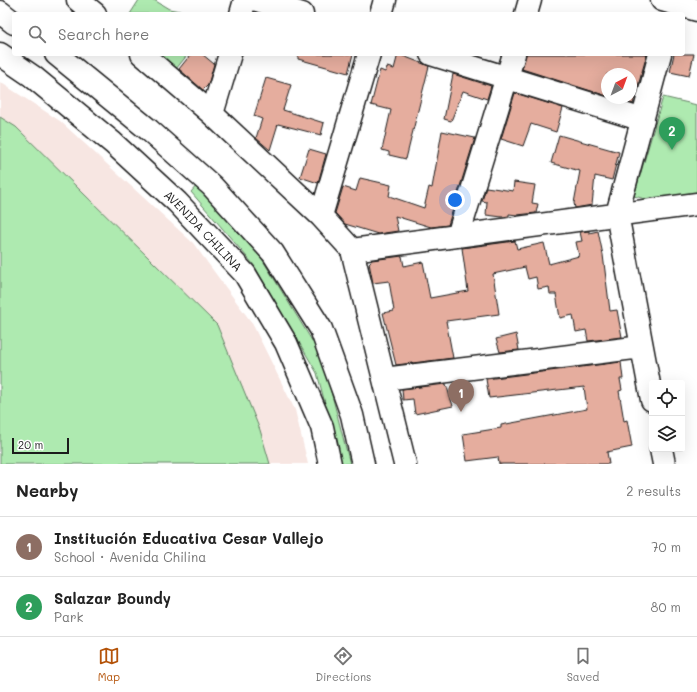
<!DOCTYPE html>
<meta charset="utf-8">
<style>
body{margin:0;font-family:Mali,sans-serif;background:#f6f6f6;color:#222}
.controls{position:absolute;right:12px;bottom:12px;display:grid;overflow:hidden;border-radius:4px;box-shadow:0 4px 16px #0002}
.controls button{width:36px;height:36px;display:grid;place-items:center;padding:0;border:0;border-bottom:1px solid #e0e0e0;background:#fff;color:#222;font:20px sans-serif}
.compass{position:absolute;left:601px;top:68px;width:36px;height:36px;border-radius:50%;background:#fff;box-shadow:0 4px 16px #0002;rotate:41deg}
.scale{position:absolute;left:12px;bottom:10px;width:57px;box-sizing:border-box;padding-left:4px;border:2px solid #1c1c1c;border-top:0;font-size:11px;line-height:14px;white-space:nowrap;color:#1c1c1c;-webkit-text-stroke:3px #fff;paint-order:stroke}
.you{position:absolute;left:455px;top:200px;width:14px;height:14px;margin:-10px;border:3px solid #fff;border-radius:50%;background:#1a73e8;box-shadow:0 0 0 6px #1a73e833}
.badge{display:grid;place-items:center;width:26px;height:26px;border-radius:50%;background:#b45309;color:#fff;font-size:13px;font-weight:700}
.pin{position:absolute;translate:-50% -33px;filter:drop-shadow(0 1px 2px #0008)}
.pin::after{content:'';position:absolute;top:21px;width:14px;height:12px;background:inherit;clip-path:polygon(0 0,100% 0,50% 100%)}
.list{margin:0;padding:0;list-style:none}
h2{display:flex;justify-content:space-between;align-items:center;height:52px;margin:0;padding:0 16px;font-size:17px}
h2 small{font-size:13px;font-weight:400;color:#767676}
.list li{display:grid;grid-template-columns:26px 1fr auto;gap:12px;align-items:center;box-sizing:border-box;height:60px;padding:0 16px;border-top:1px solid #e0e0e0}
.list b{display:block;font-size:15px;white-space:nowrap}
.list p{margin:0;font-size:13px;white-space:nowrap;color:#767676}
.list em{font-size:13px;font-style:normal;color:#767676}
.icon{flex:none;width:22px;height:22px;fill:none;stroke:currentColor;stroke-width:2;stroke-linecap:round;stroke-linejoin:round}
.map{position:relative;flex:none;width:697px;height:464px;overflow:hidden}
.search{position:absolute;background:#fff;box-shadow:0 4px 16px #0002;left:12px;right:12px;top:12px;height:44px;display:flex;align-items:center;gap:10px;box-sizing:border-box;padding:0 14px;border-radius:4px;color:#767676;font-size:15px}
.sheet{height:172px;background:#fff}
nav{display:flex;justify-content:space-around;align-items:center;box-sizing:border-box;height:56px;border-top:1px solid #e0e0e0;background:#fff;font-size:11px;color:#767676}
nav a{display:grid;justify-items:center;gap:2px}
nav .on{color:#b45309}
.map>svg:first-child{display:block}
.built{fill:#f7e6e2}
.green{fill:#aeeab0;stroke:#658366}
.building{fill:#e5ad9e;stroke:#1c1c1c}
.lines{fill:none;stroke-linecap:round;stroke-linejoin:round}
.minor-casing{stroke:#1c1c1c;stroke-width:25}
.secondary-casing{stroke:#1c1c1c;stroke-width:25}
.minor{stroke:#fff;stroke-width:22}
.secondary{stroke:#fff;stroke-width:22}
.labels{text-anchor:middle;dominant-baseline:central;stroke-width:4;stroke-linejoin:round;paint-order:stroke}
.street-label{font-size:12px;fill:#1c1c1c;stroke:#fff}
</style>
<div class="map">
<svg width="697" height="464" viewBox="0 0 697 464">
<rect width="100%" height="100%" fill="#fff"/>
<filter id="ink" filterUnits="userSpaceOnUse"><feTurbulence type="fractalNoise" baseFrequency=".025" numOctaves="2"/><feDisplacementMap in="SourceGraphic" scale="8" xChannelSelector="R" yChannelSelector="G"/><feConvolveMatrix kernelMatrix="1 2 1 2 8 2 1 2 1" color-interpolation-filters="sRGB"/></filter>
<g filter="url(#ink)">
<path class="built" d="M 0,82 L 60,121 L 193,243 L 252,323 L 295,410 L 308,464 L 0,464 Z"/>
<path class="green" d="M 139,0 L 154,0 L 169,9 L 180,11 L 184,14 L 130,14 Z
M 158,54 L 188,54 L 176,69 Z
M 663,97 L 697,105 L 697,196 L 657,202 L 634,196 Z
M 0,117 L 16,127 L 217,325 L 260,430 L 270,464 L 0,464 Z
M 197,185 L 262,259 L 322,357 L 350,464 L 341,464 L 317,373 L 253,264 L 191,192 Z"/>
<path class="building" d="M 191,54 L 202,54 L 214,64 L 208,85 L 203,90 L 179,69 Z
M 298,54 L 353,54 L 348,73 L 298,59 Z
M 398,54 L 429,66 L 406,159 L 389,155 L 389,152 L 382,150 L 391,110 L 371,105 L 380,70 L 385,72 L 387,67 L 394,69 Z
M 526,54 L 647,54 L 633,104 L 614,98 L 631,98 L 631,74 L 607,74 L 607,96 L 522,69 Z
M 674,54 L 694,54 L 689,76 L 670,72 Z
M 453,74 L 491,86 L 487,99 L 463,91 L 451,121 L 444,119 Z
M 266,78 L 291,85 L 283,110 L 324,123 L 321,135 L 278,124 L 270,150 L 256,138 L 262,119 L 254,116 Z
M 515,93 L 563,108 L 556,132 L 531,124 L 523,146 L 501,139 Z
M 442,131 L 475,138 L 448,225 L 431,227 L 395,216 L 398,231 L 378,234 L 345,224 L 335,213 L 343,187 L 356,191 L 360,178 L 391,185 L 389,196 L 424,208 L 429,187 L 432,188 Z
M 559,135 L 619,152 L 612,180 L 595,176 L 592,205 L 575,208 L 574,203 L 580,171 L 551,163 Z
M 309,149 L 326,154 L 318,183 L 300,177 Z
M 514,182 L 535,185 L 532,203 L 538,204 L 536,213 L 517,215 L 509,214 L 509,216 L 502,217 L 486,215 L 487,202 L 482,201 L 486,187 L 513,191 Z
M 589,231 L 589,233 L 598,231 L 603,255 L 610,311 L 617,310 L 622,337 L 588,341 L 586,330 L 576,332 L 573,315 L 560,318 L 556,294 L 550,294 L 549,287 L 538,289 L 536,277 L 528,279 L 525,267 L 493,274 L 499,314 L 446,321 L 453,358 L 396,365 L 383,313 L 394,311 L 389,281 L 373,283 L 369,263 L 372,260 L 402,256 L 404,266 L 423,262 L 430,298 L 468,291 L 462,248 L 515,241 L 517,249 L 544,243 L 549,264 L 579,256 L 576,242 L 582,241 L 580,232 Z
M 516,334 L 519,350 L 500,352 L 496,339 Z
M 621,362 L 623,379 L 620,379 L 622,390 L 619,391 L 624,421 L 627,420 L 632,447 L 607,452 L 609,464 L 499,464 L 498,457 L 467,461 L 463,434 L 501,428 L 501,425 L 587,409 L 584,387 L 489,398 L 486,379 Z
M 446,384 L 453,406 L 415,414 L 413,399 L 403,400 L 402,389 Z"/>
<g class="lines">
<g class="minor-casing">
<path id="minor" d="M 78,0 L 95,14
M 257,0 L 302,14
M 662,0 L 697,10
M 241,14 L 245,0
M 381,14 L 385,0
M 526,14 L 530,0
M 142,54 L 212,114 L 321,216 L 352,250 L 405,464
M 431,54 L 643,120
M 212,114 L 230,54
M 321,216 L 369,54
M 458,236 L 514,54
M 352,250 L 697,204
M 384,379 L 642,347
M 652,400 L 617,214 L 660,54
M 661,449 L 664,464"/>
</g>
<g class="secondary-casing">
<g id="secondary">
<path d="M 0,12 L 14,23"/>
<path id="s1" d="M 0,54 L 32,76 L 113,143 L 177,202 L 245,274 L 286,343 L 322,427 L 330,464"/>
<path d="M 56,54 L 149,130 L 212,186 L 273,253 L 321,329 L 352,415 L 363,464"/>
</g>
</g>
<use href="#minor" class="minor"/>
<use href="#secondary" class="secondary"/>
</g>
</g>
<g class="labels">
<g class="street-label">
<text stroke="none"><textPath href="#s1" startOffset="270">AVENIDA CHILINA</textPath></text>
</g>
</g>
</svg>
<div class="controls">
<button><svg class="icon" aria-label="locate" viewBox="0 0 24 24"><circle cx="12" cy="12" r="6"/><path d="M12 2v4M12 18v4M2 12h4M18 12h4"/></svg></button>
<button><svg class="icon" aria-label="layers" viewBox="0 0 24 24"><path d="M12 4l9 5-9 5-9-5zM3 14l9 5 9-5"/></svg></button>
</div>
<svg class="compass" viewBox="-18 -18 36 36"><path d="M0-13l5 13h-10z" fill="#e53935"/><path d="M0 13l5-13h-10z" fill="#767676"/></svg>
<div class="scale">20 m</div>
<div class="you"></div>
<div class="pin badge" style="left:461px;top:412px;background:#8d6e63">1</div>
<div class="pin badge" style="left:672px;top:150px;background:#2e9e5b">2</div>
<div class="search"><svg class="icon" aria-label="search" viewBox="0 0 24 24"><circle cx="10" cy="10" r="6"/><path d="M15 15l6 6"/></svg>Search here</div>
</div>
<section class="sheet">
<h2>Nearby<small>2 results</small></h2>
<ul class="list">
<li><span class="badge" style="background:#8d6e63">1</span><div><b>Institución Educativa Cesar Vallejo</b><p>School · Avenida Chilina</p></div><em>70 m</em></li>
<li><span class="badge" style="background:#2e9e5b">2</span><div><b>Salazar Boundy</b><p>Park</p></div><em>80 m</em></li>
</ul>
</section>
<nav>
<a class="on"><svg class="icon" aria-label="map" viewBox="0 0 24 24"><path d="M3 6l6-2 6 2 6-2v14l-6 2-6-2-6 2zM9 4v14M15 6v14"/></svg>Map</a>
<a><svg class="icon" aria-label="directions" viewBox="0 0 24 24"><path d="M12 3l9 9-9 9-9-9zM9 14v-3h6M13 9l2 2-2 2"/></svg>Directions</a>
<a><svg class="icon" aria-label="saved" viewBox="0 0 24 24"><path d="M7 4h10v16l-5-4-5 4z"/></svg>Saved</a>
</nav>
